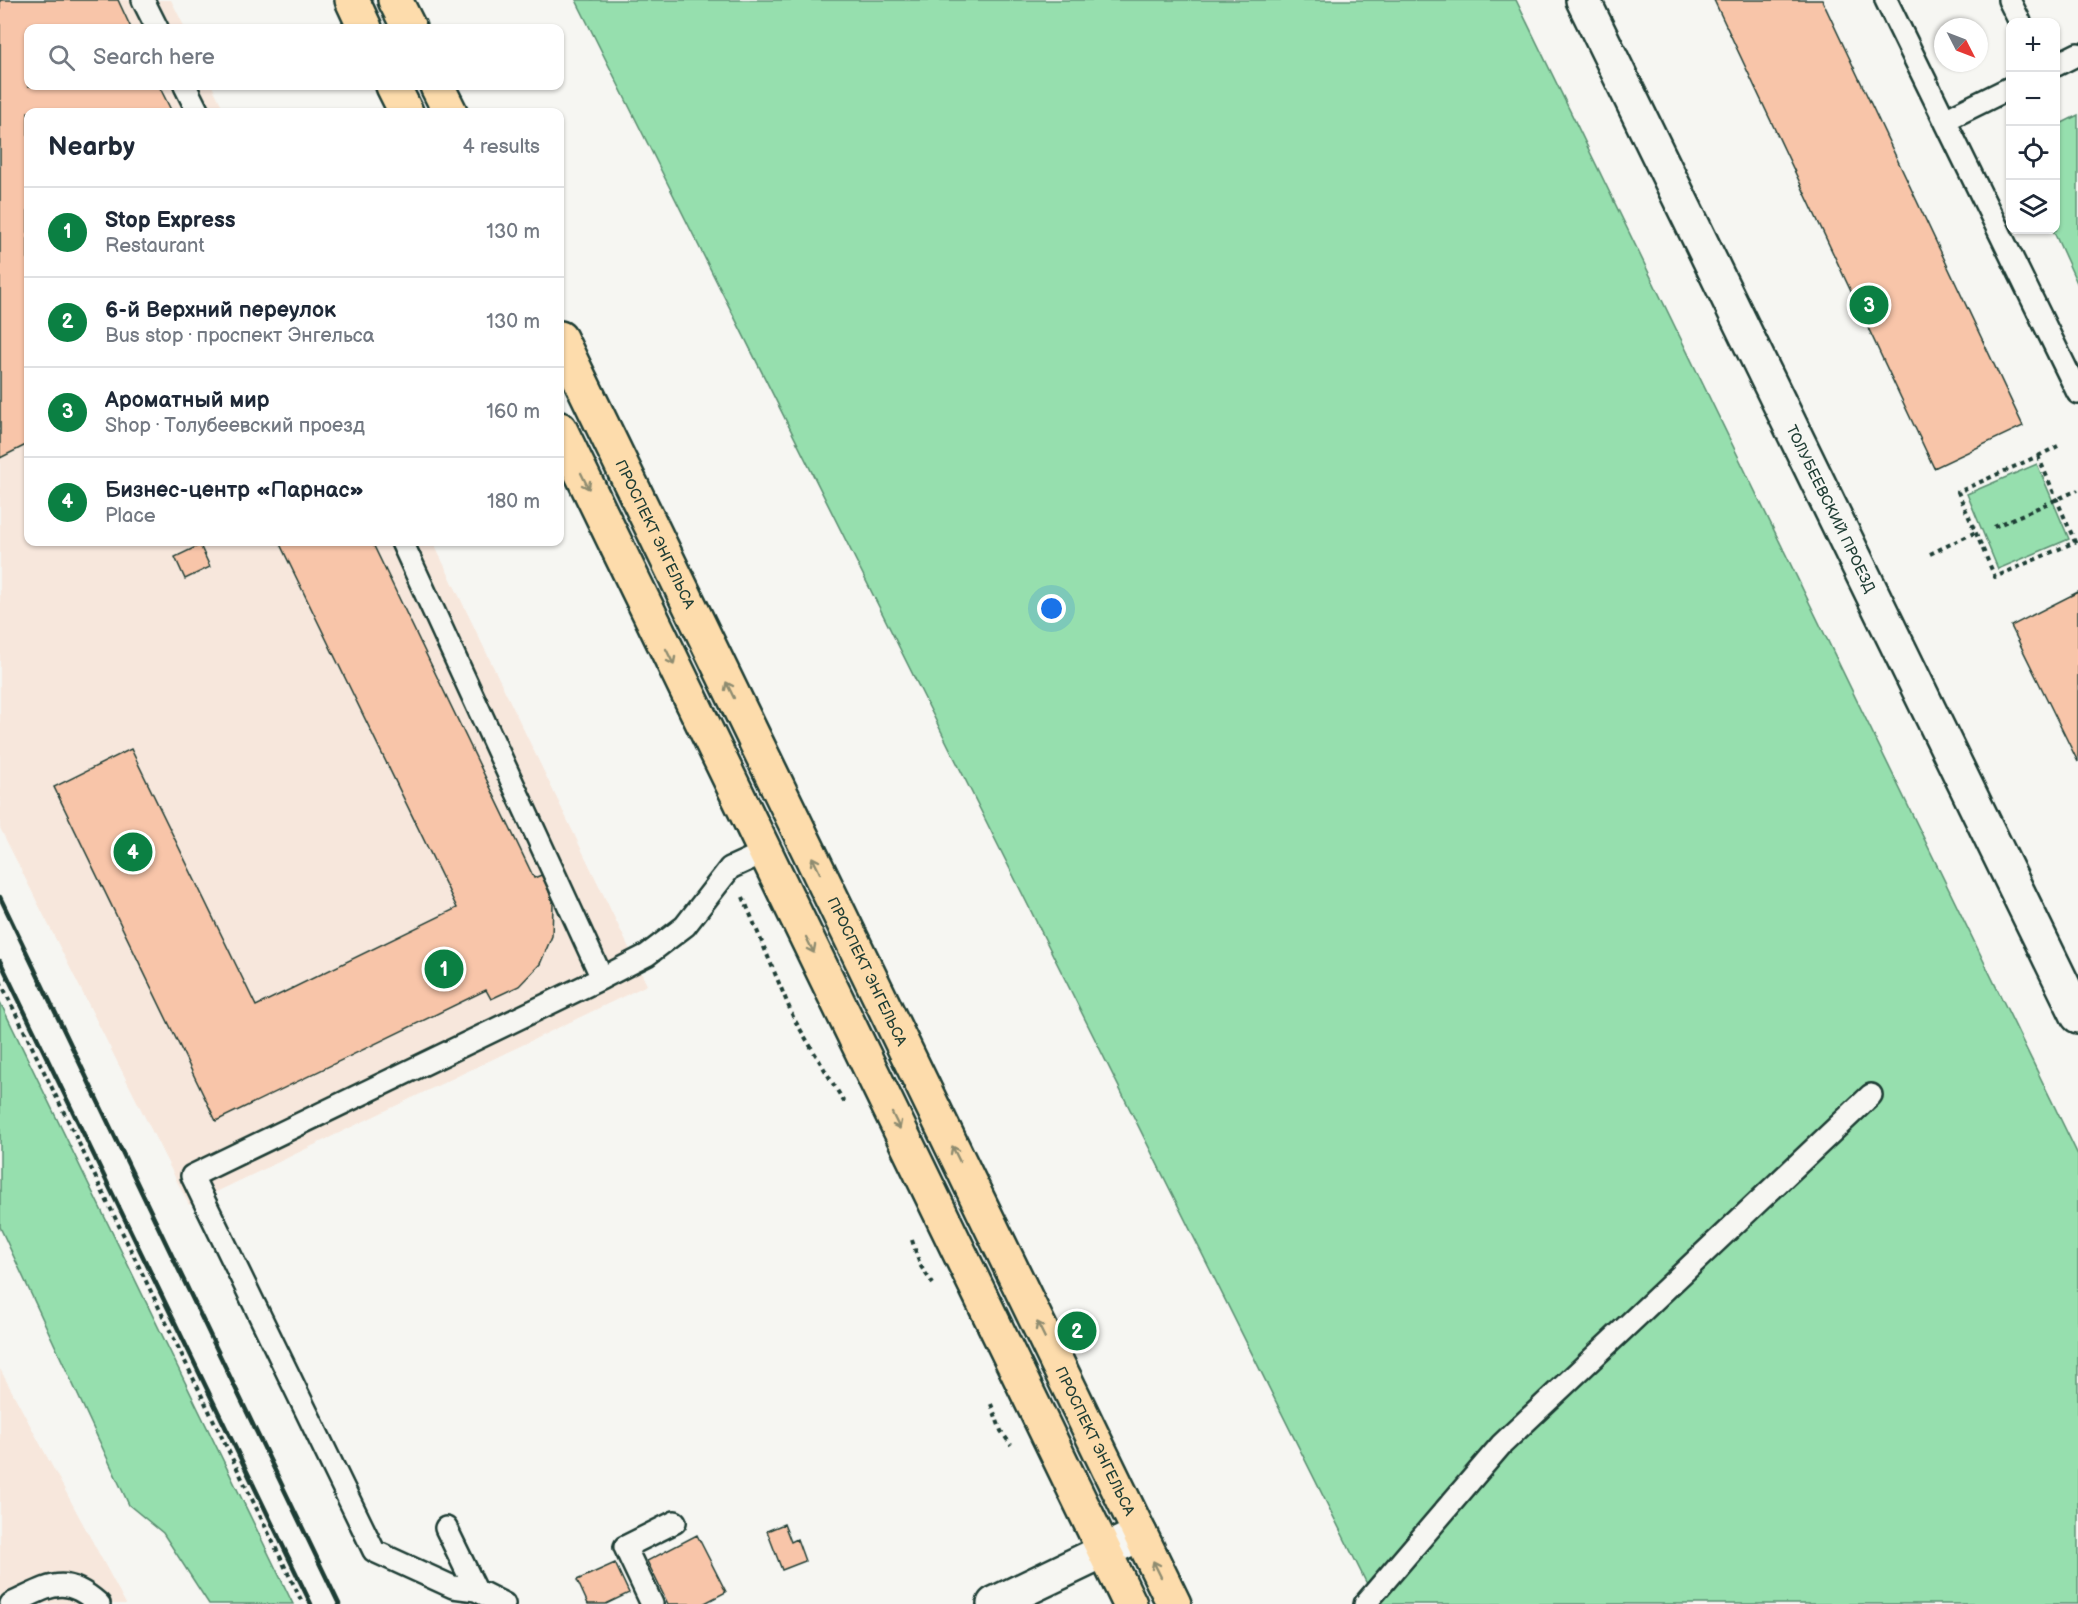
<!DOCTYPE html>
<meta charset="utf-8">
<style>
body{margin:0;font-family:"Balsamiq Sans",sans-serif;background:#f2f2f3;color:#1f2937}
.controls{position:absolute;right:18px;top:18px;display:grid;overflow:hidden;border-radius:12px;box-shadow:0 2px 4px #0004}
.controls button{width:54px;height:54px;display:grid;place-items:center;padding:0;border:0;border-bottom:2px solid #e0e1e3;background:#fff;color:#1f2937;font:30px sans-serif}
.compass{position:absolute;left:1934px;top:18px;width:54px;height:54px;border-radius:50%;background:#fff;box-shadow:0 2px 4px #0004;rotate:132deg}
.you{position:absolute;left:1052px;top:609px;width:21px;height:21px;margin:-15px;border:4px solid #fff;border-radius:50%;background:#1a73e8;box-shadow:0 0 0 9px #1a73e833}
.badge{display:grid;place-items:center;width:39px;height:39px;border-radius:50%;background:#0b8043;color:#fff;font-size:20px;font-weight:700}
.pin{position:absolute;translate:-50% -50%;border:3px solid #fff;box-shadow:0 2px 6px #0006}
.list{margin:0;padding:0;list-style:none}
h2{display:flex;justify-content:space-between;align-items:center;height:78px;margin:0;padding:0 24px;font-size:26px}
h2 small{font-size:20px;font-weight:400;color:#747a83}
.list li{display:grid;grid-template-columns:39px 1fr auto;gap:18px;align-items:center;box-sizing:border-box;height:90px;padding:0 24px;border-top:2px solid #e0e1e3}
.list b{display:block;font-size:22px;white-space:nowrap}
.list p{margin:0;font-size:20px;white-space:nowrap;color:#747a83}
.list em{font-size:20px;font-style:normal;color:#747a83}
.icon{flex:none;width:33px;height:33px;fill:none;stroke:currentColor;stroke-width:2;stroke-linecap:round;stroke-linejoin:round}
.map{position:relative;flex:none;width:2078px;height:1604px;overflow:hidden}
.search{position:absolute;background:#fff;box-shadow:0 2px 4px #0004;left:24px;top:24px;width:540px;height:66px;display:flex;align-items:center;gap:15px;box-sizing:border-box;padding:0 21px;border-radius:12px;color:#747a83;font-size:22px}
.panel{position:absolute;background:#fff;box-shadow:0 2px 4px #0004;left:24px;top:108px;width:540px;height:438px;border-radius:12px}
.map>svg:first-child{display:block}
.built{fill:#f7e7dc}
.green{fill:#96dfae;stroke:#5a8e71;stroke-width:1.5}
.building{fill:#f8c5a9;stroke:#1f3d34;stroke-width:1.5}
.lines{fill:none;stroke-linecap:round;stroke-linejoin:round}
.lane-casing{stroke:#1f3d34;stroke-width:26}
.street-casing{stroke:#1f3d34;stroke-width:38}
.primary-casing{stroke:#1f3d34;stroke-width:38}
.path{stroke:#1f3d34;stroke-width:4;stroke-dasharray:4.5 4.5;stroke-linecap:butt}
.lane{stroke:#f6f6f2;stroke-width:21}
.street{stroke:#f6f6f2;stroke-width:33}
.primary{stroke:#fddcac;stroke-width:33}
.rail{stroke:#1f3d34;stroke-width:4.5}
.oneway{stroke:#8e8c70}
.labels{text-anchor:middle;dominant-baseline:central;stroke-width:4.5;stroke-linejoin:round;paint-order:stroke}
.street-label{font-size:15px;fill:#1f3d34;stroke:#f6f6f2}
</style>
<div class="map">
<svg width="2078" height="1604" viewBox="0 0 2078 1604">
<rect width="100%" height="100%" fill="#f6f6f2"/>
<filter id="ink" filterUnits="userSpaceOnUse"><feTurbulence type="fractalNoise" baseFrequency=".0167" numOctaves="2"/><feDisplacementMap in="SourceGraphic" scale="12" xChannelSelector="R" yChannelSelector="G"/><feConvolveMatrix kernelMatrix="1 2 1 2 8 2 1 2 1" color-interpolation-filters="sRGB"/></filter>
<g filter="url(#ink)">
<path class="built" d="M 0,0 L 171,0 L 185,28 L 28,28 L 28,86 L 212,86 L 225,112 L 28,112 L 28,542 L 433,542 L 647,985 L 189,1205 L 0,828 Z
M 0,1369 L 126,1604 L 0,1604 Z"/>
<path class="green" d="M 576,0 L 1516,0 L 2078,1155 L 2078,1604 L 1377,1604 Z
M 2078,115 L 2078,285 L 2053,230 L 2056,230 L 2056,126 Z
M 2037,464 L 2069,539 L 1998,569 L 1967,494 Z
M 0,1002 L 293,1604 L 209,1604 L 163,1533 L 129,1505 L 0,1227 Z"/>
<path class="building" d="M 0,0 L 118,0 L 131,28 L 28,28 L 28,86 L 159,86 L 172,112 L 28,112 L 28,444 L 0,458 Z
M 1714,0 L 1822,0 L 2023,426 L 1934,468 Z
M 279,542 L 372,542 L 534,878 L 544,874 L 553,905 L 552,936 L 540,964 L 519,986 L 491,999 L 486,990 L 216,1121 L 54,787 L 131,749 L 256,1006 L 457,908 Z
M 200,545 L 210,567 L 185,579 L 175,557 Z
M 2078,592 L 2078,762 L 2011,626 Z
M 784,1524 L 791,1542 L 797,1539 L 805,1561 L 782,1570 L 767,1531 Z
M 697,1535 L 726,1592 L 703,1604 L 668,1604 L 647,1561 Z
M 615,1563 L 629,1593 L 606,1604 L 588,1604 L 577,1580 Z"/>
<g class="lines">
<g class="lane-casing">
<path id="lane" d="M 143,0 L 157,28
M 1886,0 L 2078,393
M 2009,0 L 2020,22
M 2056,65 L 2078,54
M 185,86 L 198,112
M 1945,120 L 2010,88
M 402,542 L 602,978 L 192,1176 L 374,1551 L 453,1587 L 476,1590 L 504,1604
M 602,978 L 647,955 L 685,926 L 730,868 L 765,852
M 446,1528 L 476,1590
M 11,1604 C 49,1587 63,1572 99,1604
M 652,1604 L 625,1547 L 675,1522
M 1365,1604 L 1501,1445 L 1871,1095"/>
</g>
<g class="street-casing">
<g id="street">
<path id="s1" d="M 1583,0 L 2078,1016"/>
<path d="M 994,1604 L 1140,1534"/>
</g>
</g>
<g class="primary-casing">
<g id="primary">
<path d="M 352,0 L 365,28"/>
<path d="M 395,0 L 409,28"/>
<path d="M 393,86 L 406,112"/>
<path d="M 437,86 L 450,112"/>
<path id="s2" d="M 560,338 L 1174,1604"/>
<path d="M 560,429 L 1130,1604"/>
</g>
</g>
<path class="path" d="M 2038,456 L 2075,542 L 1995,577 L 1958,492 Z
M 2038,456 L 2058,446
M 1994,527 L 2078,490
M 1930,554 L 1976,532
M 743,897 L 794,1019 L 846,1105
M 0,981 L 303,1604
M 912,1240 L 920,1265 L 933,1284
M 991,1404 L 1001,1431 L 1011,1445"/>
<use href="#lane" class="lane"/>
<use href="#street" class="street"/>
<use href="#primary" class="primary"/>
<path class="rail" d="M 0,897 L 339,1604
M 0,961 L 311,1604"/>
</g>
<defs><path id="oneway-shaft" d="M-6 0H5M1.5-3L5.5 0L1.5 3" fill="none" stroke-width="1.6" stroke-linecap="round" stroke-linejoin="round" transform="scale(1.5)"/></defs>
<g class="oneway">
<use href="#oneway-shaft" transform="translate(585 481) rotate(64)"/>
<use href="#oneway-shaft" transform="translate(670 657) rotate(64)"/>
<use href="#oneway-shaft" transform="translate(730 690) rotate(-116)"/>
<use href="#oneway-shaft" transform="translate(816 865) rotate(-116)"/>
<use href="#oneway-shaft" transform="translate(810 945) rotate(64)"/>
<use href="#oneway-shaft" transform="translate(896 1121) rotate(64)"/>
<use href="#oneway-shaft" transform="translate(956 1154) rotate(-116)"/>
<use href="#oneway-shaft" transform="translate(1041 1330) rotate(-116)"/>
<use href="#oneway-shaft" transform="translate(1157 1569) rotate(-116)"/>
</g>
</g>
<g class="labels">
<g class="street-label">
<text stroke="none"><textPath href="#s1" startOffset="566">ТОЛУБЕЕВСКИЙ ПРОЕЗД</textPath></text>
<text stroke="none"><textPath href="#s2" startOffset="218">ПРОСПЕКТ ЭНГЕЛЬСА</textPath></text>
<text stroke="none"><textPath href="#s2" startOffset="704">ПРОСПЕКТ ЭНГЕЛЬСА</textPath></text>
<text stroke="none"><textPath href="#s2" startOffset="1226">ПРОСПЕКТ ЭНГЕЛЬСА</textPath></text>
</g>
</g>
</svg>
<div class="controls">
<button>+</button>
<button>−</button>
<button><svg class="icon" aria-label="locate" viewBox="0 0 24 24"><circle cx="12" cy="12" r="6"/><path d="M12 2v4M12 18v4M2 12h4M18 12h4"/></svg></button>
<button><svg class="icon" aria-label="layers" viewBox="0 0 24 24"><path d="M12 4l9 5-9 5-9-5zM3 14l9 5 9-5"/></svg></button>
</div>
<svg class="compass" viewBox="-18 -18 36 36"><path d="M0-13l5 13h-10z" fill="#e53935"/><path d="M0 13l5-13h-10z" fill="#747a83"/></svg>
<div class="you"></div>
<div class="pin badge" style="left:444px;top:969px">1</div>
<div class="pin badge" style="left:1077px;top:1331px">2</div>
<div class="pin badge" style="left:1869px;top:305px">3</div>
<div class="pin badge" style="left:133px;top:852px">4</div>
<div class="search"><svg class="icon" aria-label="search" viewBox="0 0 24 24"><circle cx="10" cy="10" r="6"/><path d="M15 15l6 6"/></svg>Search here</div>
<section class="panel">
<h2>Nearby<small>4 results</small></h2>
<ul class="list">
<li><span class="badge">1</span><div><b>Stop Express</b><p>Restaurant</p></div><em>130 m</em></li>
<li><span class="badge">2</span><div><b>6-й Верхний переулок</b><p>Bus stop · проспект Энгельса</p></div><em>130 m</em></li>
<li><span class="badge">3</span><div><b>Ароматный мир</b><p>Shop · Толубеевский проезд</p></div><em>160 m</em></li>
<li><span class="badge">4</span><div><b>Бизнес-центр «Парнас»</b><p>Place</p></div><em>180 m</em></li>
</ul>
</section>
</div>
